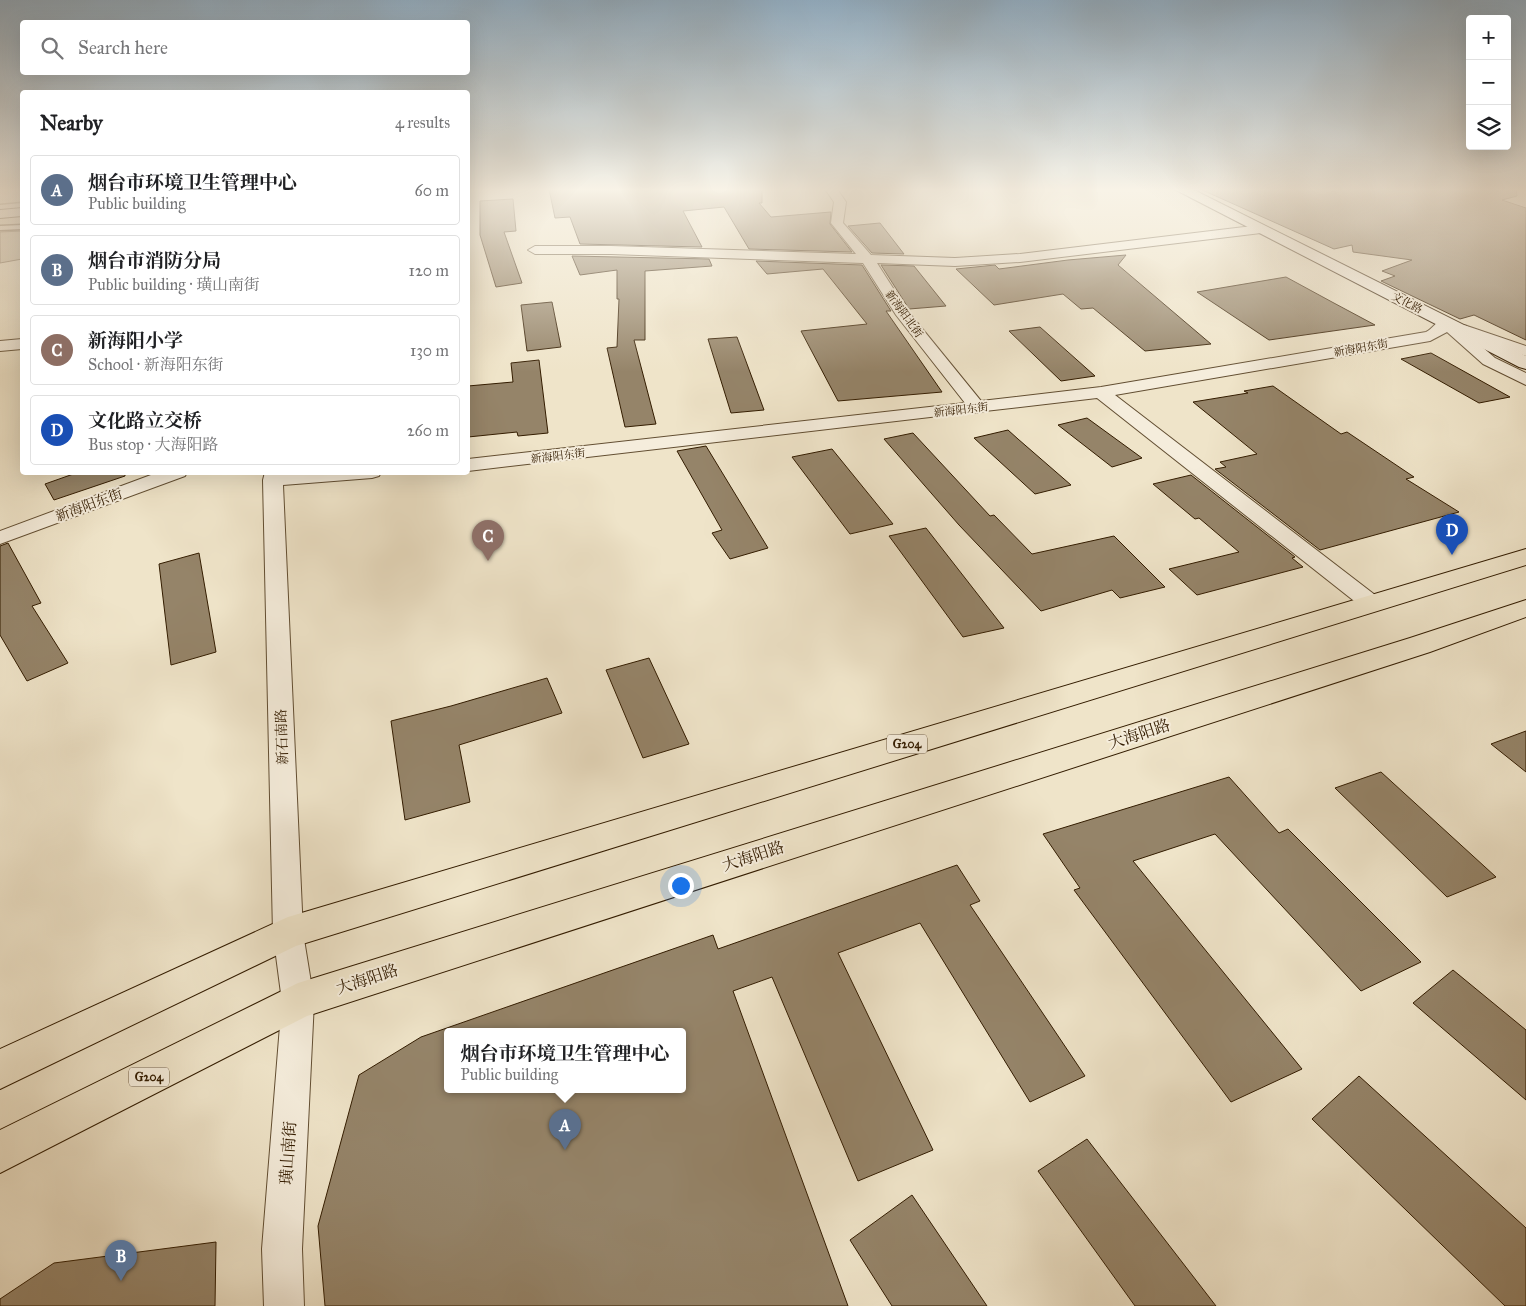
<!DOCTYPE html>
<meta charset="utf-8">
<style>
body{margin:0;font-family:"IM FELL Great Primer","Noto Serif SC",serif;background:#f2f2f2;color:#202124}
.controls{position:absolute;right:15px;top:15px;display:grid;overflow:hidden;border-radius:5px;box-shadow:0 5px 20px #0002}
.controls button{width:45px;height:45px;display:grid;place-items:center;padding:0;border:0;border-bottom:1px solid #e0e0e0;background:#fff;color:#202124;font:25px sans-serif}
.you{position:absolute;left:680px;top:885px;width:18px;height:18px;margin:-12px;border:4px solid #fff;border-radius:50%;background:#1a73e8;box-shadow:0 0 0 8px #1a73e833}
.badge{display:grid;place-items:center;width:32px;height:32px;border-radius:50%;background:#8f2418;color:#fff;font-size:16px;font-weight:700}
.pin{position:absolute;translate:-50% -41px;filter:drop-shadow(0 1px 2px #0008)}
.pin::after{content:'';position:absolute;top:26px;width:18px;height:15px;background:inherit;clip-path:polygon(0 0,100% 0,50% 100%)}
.popup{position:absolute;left:444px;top:1028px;width:242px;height:65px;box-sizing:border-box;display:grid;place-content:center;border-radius:5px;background:#fff;filter:drop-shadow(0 1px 4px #0005);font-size:16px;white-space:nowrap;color:#757577}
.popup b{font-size:19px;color:#202124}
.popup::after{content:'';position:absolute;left:50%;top:100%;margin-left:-10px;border:10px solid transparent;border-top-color:#fff}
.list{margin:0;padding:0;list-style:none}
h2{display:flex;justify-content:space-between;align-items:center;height:65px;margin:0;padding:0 20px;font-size:21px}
h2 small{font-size:16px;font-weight:400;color:#757577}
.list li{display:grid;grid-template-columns:32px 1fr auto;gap:15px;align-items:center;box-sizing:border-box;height:70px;margin:0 10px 10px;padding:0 10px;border:1px solid #e0e0e0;border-radius:5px}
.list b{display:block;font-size:19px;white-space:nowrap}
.list p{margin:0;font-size:16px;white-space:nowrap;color:#757577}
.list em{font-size:16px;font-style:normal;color:#757577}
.icon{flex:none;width:28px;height:28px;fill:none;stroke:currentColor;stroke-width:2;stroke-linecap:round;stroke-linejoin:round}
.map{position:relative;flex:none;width:1526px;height:1306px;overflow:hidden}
.search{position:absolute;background:#fff;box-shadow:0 5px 20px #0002;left:20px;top:20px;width:450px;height:55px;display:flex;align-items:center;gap:12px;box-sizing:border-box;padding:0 18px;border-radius:5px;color:#757577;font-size:19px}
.panel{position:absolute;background:#fff;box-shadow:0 5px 20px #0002;left:20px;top:90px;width:450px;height:385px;border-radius:5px}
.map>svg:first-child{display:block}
.green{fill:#cfc2a7;stroke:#816f54}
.building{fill:#958469;stroke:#331c00;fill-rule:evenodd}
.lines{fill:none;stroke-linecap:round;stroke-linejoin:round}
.lane-casing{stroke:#624e32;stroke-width:3}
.street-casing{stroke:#624e32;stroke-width:2}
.secondary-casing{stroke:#331c00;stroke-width:2}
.highway-casing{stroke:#331c00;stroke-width:2}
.lane{fill:#f5eddc;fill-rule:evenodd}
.street{fill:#f5eddc;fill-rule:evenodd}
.secondary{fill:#f5eddc;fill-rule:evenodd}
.highway{fill:#efe4c9;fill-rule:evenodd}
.labels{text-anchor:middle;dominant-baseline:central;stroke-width:4;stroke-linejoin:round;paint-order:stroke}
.far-street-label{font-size:11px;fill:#331c00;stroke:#f5eddc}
.shield{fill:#f5eddc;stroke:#6d5b42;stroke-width:1}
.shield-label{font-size:12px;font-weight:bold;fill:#331c00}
.street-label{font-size:14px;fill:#331c00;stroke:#f5eddc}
.near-street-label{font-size:16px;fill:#331c00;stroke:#f5eddc}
</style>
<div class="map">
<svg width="1526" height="1306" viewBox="0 0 1526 1306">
<rect width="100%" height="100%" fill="#efe4c9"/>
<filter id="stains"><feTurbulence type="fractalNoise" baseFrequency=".004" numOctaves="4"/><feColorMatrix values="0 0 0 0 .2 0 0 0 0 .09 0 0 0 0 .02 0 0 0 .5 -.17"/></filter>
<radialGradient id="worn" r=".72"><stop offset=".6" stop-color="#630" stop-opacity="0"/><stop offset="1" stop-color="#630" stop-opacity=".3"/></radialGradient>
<path class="green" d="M 22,231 L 22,259 L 0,263 L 0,232 Z"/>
<path class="building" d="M 549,189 L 762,189 L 762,203 L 759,203 L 771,217 L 831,212 L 830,224 L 852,252 L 749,249 L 724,207 L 683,211 L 702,247 L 580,244 L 570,217 L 555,218 Z
M 1200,189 L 1516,189 L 1517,196 L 1502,200 L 1526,208 L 1526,340 L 1474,315 L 1460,319 L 1381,281 L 1395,276 L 1382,271 L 1412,260 L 1353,252 L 1352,245 L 1334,249 Z
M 513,199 L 516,231 L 504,232 L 522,283 L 496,287 L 480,235 L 480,201 Z
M 880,223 L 904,254 L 872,253 L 848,226 Z
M 1126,255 L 1118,265 L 1211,344 L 1145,351 L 1093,308 L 1081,309 L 1063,294 L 994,305 L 956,269 L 995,265 L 999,269 L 1068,260 Z
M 572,256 L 709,259 L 712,266 L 645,271 L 645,340 L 634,340 L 656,424 L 625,427 L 607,348 L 617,347 L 619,299 L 617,299 L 617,270 L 580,275 Z
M 756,261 L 862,265 L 891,311 L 886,311 L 942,392 L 838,401 L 801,331 L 867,324 L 823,269 L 767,274 Z
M 881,265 L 914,266 L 946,306 L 909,309 Z
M 1286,277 L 1332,302 L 1375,325 L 1269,340 L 1197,292 Z
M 552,302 L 561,347 L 527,351 L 521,305 Z
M 1040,327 L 1095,376 L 1061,381 L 1009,331 Z
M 737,337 L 764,410 L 731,413 L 708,339 Z
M 1431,353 L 1510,397 L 1479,403 L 1401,359 Z
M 539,360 L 548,433 L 518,436 L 517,432 L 468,437 L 468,386 L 513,382 L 511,363 Z
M 1273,386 L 1341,434 L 1347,432 L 1414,477 L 1406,479 L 1459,512 L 1320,550 L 1215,469 L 1226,467 L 1220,462 L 1257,454 L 1193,402 L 1248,393 L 1244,391 Z
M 1087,418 L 1142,458 L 1112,467 L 1058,425 Z
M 1008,430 L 1018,439 L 1071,485 L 1035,494 L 974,438 Z
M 913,433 L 990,516 L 994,515 L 1032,554 L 1114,536 L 1165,587 L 1120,598 L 1112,590 L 1041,611 L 959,525 L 884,439 Z
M 706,446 L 768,548 L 730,559 L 712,533 L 722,530 L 677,451 Z
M 832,449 L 893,524 L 850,534 L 792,457 Z
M 79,472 L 125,472 L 125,476 L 54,500 L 45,484 Z
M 1191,475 L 1295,557 L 1292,558 L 1303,567 L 1197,595 L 1169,569 L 1239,552 L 1199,518 L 1195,519 L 1153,484 Z
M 926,528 L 1004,628 L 963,637 L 889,536 Z
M 8,543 L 41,603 L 32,606 L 68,663 L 27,681 L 0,635 L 0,546 Z
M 199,553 L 216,652 L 171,665 L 159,564 Z
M 649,658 L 689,744 L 643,758 L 606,670 Z
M 547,678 L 562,713 L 459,745 L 470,802 L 405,820 L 391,721 L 451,706 Z
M 1526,731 L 1526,772 L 1491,744 Z
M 1381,772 L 1496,877 L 1447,897 L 1335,788 Z
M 1229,777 L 1279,833 L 1288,829 L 1421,962 L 1361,991 L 1215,834 L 1133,861 L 1302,1069 L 1231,1102 L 1074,890 L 1080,888 L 1043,834 Z
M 957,865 L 980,901 L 970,905 L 1085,1076 L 1030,1102 L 920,923 L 838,953 L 933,1150 L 858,1181 L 772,977 L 733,991 L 848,1306 L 325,1306 L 318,1226 L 359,1075 L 421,1037 L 713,935 L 718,949 ZM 448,1031 L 682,1031 L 682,1089 L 448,1089 Z
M 1453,970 L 1526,1030 L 1526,1100 L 1413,1003 Z
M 1359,1076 L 1526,1228 L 1526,1306 L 1505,1306 L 1312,1119 Z
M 1087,1139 L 1216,1306 L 1135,1306 L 1038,1171 Z
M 912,1195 L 987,1306 L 892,1306 L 850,1240 Z
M 216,1242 L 215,1306 L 0,1306 L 0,1299 L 54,1263 Z"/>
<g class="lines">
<g class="lane-casing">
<path id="lane" d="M 22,203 L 22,207 L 0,209 L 0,205 Z
M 22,225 L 22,229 L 0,230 L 0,226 Z"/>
</g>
<g class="street-casing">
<path id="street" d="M 825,189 L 837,189 L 846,202 L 843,223 L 871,255 L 955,258 L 1020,254 L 1261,225 L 1267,229 L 1261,233 L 1020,262 L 955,266 L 877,263 L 907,310 L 981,401 L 1101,387 L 1426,332 C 1432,329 1436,322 1441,320 C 1449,315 1453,324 1459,325 C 1462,325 1465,325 1467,326 L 1526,346 L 1526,356 L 1472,338 L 1495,358 L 1526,373 L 1526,385 L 1483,364 L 1447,332 L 1430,341 L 1115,395 L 1379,598 L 1382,603 L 1379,608 L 1371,610 L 1363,608 L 1097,398 L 985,411 L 978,413 L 973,412 L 468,471 L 468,459 L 965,403 L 896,315 L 863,263 L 611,254 L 535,254 L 528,250 L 535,246 L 611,246 L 856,254 L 831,223 L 834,202 Z
M 22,339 L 22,349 L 0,351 L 0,341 Z
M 159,472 L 187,472 L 185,476 L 0,544 L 0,531 Z
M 265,472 L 381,472 L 379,476 L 372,478 L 283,485 L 303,933 L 314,1001 L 302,1249 L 304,1306 L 264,1306 L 262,1249 L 282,1001 L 273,933 L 263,480 Z"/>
</g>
<g class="secondary-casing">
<path id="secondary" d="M 1174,189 L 1192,189 L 1526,356 L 1526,369 L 1519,367 Z
M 22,208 L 22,216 L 0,218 L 0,210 Z"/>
</g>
<g class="highway-casing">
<path id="highway" d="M 1526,549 L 1526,565 L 296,946 L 0,1089 L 0,1049 L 288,917 Z
M 1526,600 L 1526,617 L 1430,652 L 307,1016 L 0,1173 L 0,1130 L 298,983 L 1410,638 Z"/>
</g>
<use href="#lane" class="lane"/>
<use href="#street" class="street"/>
<use href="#secondary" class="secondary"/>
<use href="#highway" class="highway"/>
</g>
<linearGradient id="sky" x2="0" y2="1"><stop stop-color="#91acc0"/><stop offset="0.51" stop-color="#f8f3e7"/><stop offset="1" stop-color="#f8f3e7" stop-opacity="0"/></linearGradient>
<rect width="1526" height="372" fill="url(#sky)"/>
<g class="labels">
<g class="far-street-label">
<text transform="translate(1407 303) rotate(27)">文化路</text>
<text transform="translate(904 314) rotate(54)">新海阳北街</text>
<text transform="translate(1361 348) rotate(-10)">新海阳东街</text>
<text transform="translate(961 410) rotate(-7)">新海阳东街</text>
<text transform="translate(558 456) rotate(-7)">新海阳东街</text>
</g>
<g class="shield">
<rect x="887" y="734.5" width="40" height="19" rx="4"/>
<rect x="129" y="1067.5" width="40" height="19" rx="4"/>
</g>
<g class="shield-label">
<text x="907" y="744">G204</text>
<text x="149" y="1077">G204</text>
</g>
<g class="street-label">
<text transform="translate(89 505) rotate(-20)">新海阳东街</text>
<text transform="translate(282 737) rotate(-92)">新石南路</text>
</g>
<g class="near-street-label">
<text transform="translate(1139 734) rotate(-18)">大海阳路</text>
<text transform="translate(753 856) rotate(-18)">大海阳路</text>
<text transform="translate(367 979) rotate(-18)">大海阳路</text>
<text transform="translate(288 1153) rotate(-86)">璜山南街</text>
</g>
</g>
<rect width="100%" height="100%" filter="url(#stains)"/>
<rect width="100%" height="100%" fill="url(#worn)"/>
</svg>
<div class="controls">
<button>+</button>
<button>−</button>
<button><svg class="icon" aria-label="layers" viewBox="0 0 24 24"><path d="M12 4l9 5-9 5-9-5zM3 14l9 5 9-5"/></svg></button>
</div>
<div class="you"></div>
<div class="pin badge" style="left:565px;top:1150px;background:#5c6f8a">A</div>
<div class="popup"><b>烟台市环境卫生管理中心</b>Public building</div>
<div class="pin badge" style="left:121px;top:1281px;background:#5c6f8a">B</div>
<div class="pin badge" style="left:488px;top:561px;background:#8d6e63">C</div>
<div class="pin badge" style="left:1452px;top:555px;background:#1a4fb4">D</div>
<div class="search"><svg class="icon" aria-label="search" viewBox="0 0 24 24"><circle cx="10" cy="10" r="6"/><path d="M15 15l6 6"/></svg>Search here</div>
<section class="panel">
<h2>Nearby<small>4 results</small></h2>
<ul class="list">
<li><span class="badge" style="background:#5c6f8a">A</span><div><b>烟台市环境卫生管理中心</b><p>Public building</p></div><em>60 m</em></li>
<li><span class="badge" style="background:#5c6f8a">B</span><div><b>烟台市消防分局</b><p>Public building · 璜山南街</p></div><em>120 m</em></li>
<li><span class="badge" style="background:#8d6e63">C</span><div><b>新海阳小学</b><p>School · 新海阳东街</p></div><em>130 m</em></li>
<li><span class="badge" style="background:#1a4fb4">D</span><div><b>文化路立交桥</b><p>Bus stop · 大海阳路</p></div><em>260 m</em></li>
</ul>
</section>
</div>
